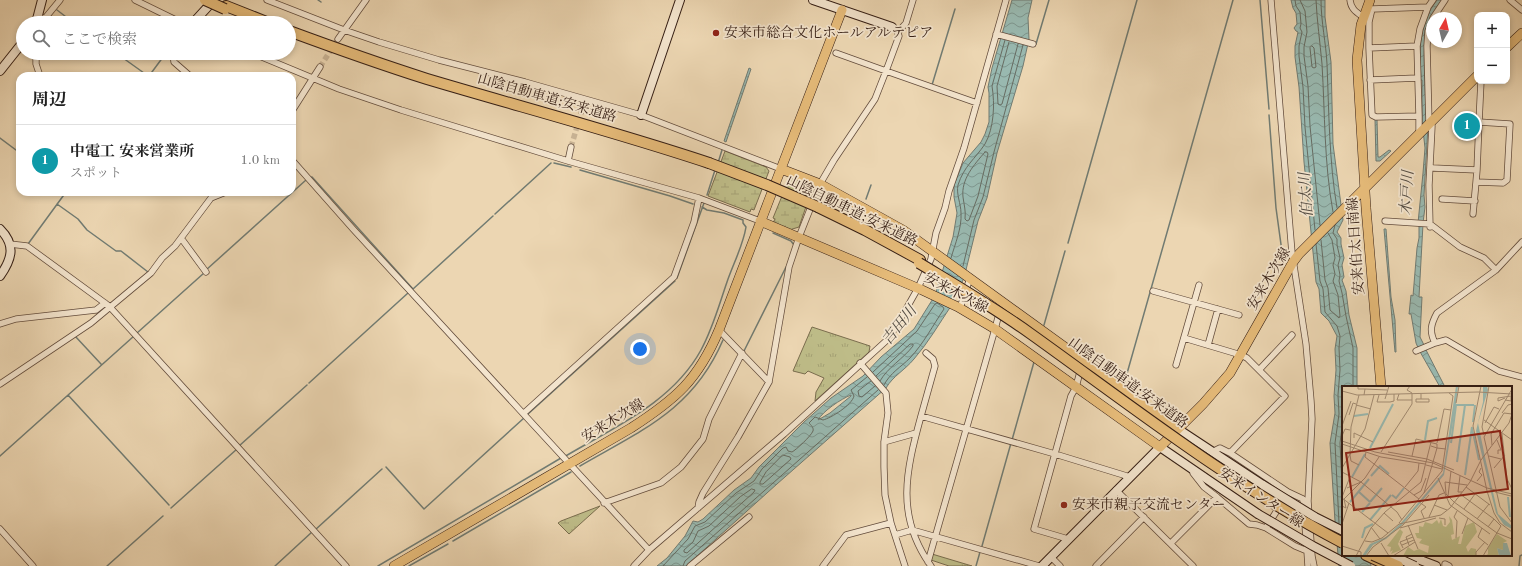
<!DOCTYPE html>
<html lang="ja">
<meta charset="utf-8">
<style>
body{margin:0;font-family:"Old Standard TT","Noto Serif JP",serif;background:#f2f2f2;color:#222}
.controls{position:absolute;right:12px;top:12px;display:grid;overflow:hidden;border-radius:8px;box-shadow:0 2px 6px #0003}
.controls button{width:36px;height:36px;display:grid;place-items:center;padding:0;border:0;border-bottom:1px solid #e0e0e0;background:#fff;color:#222;font:20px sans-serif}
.compass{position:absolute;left:1426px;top:12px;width:36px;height:36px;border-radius:50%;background:#fff;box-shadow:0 2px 6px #0003;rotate:8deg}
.you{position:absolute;left:640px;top:349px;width:14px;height:14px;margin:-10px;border:3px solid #fff;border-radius:50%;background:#1a73e8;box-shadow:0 0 0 6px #1a73e833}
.badge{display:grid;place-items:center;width:26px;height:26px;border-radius:50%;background:#1a73e8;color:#fff;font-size:13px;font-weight:700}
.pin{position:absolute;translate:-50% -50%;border:2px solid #fff;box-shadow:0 1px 4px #0006}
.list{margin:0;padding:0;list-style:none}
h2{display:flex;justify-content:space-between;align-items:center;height:52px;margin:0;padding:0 16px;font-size:17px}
h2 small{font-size:13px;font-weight:400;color:#767676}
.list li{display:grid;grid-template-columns:26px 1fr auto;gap:12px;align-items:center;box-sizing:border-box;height:72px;padding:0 16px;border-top:1px solid #e0e0e0}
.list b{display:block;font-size:15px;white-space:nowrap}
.list p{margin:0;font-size:13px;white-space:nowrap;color:#767676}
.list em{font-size:13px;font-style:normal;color:#767676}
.icon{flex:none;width:22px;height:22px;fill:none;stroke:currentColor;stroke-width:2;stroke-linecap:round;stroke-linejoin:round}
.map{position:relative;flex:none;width:1522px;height:566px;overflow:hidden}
.search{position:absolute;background:#fff;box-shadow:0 2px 6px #0003;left:16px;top:16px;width:280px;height:44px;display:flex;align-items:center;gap:10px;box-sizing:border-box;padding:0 14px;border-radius:22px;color:#767676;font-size:15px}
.panel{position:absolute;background:#fff;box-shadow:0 2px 6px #0003;left:16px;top:72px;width:280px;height:124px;border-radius:12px}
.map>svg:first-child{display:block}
.grass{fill:url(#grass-tufts);stroke:#7a6d4e}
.wetland{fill:url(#wetland-marsh);stroke:#7a6d4e}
.water{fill:url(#water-waves);stroke:#717b72;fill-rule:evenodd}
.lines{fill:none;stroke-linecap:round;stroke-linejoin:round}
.shore{stroke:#676c62;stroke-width:1}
.stream{stroke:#717b72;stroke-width:1.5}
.street-tunnel{stroke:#c7b192;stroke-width:5.5;stroke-dasharray:5.5 3;stroke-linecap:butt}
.street-casing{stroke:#634c3c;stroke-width:7}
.secondary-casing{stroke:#351e14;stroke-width:10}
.primary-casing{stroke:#351e14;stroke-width:10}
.highway-casing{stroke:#351e14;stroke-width:12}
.street{stroke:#f3e4cd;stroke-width:5.5}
.secondary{stroke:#f3e4cd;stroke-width:8}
.primary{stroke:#e6bb79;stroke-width:9}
.highway{stroke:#e6bb79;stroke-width:10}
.secondary-bridge-casing{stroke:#351e14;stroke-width:10;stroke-linecap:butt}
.highway-bridge-casing{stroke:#351e14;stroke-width:12;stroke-linecap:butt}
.secondary-bridge{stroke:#f3e4cd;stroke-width:8}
.highway-bridge{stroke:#e6bb79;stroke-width:10}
.poi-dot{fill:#8f2418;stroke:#f3e4cd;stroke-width:1.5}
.labels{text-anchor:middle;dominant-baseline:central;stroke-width:3.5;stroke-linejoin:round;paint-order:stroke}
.poi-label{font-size:14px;fill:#351e14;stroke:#f3e4cd;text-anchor:start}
.street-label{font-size:14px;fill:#351e14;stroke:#f3e4cd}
.water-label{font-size:15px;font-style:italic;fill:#534c43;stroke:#f3e4cd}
.inset-river{fill:none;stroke:#99b9b0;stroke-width:2}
.inset-road{fill:none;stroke:#a38c73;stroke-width:1}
.view{fill:#8f2418;fill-opacity:0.15;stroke:#8f2418;stroke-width:2}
.inset-edge{fill:none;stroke:#351e14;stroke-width:2}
</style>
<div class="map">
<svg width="1522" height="566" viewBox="0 0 1522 566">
<defs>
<pattern id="grass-tufts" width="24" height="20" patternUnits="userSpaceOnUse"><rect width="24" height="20" fill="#bebc88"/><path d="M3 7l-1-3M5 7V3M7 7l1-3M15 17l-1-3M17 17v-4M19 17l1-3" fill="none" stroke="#a4a174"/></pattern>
<pattern id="wetland-marsh" width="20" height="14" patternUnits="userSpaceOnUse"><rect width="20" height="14" fill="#bebc88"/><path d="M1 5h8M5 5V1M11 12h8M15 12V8" fill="none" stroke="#a4a174"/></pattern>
<pattern id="water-waves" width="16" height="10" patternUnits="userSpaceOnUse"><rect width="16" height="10" fill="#99b9b0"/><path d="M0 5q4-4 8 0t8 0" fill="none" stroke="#7e968e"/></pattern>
</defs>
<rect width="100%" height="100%" fill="#ecd6b2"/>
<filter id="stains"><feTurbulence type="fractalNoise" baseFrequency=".005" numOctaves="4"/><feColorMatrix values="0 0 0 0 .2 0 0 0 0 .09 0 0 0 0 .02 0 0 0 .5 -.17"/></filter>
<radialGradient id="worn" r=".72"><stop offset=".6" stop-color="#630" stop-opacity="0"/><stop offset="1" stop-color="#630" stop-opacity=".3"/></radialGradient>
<path class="grass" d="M 812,327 L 870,346 L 869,352 L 815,401 L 816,392 L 824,378 L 808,371 L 805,374 L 793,371 Z
M 932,554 L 972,566 L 949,566 L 931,560 Z"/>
<path class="wetland" d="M 725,151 L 766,167 L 769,171 L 754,210 L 751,209 L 750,212 L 708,196 Z
M 792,177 L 806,183 L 810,195 L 799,227 L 789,230 L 773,223 L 775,219 L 773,218 L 789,179 L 791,179 Z
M 600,506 L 569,534 L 558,523 L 561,521 Z"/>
<path class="water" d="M 1012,0 L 1032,0 L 1028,18 L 1029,39 L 1023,66 L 997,153 L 987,198 L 978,221 L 964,278 L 952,303 L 935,295 L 953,237 L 957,213 L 954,197 L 954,185 L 963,163 L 981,142 L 985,134 L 989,122 L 989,93 L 988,87 L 992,68 Z
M 1291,0 L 1325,0 L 1325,17 L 1331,62 L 1333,144 L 1343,220 L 1337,232 L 1341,238 L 1341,244 L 1344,258 L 1342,265 L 1344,277 L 1342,280 L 1346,291 L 1349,315 L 1357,348 L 1357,387 L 1343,387 L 1343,555 L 1369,555 L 1371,566 L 1339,566 L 1335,521 L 1330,443 L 1335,413 L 1334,396 L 1336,370 L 1335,349 L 1337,336 L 1329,321 L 1321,313 L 1319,289 L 1316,282 L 1304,162 L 1299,87 L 1295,57 L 1295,46 L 1298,32 L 1296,31 L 1294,28 L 1297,24 L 1296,13 L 1293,8 Z
M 1437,0 L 1442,0 C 1423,24 1423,51 1425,80 C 1425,94 1426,109 1427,123 L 1422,127 L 1422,80 L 1419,80 L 1419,79 L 1421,77 C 1419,49 1419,23 1437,0 Z
M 749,68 L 751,69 L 726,142 L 724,141 Z
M 1375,119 L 1377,119 L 1378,157 L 1380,157 L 1389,150 L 1391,151 L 1380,161 L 1376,161 Z
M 1428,126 L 1424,195 L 1425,207 L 1423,223 L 1418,223 L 1423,173 L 1425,148 L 1423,130 Z
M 1419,224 L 1423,224 L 1419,297 L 1422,297 L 1420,337 L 1425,347 L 1419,350 L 1416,343 L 1411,314 L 1409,314 L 1411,295 L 1413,296 L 1417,248 L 1419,238 Z
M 1384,229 L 1386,229 L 1391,297 L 1395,320 L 1396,352 L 1395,352 Z
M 934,297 L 951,306 C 939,324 928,343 914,359 C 905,370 893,376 886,388 L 777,484 L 686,566 L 657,566 L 667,558 L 685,536 L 693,521 L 698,522 L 703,519 L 734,490 L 751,478 L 759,467 L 804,422 L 831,398 L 863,376 L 881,357 L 914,329 ZM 851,395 L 851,396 L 830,413 L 818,420 C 823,411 841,399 851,395 Z
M 1425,348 L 1445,387 L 1440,387 L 1419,350 Z"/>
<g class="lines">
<path class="shore" d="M 1295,0 L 1296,6 L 1300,12 L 1301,24 L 1300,28 L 1302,32 L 1299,46 L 1299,56 L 1303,87 L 1305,127 L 1315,230
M 1300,0 L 1305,11 L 1307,32 L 1304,47 L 1304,56 L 1308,86 L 1310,126 L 1320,225
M 1316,0 C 1317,21 1320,42 1322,64 C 1325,113 1324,163 1333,212
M 1321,0 C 1321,22 1326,43 1327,64 C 1329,112 1329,161 1337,208
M 1009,42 L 997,86 L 998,104 L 1000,105 L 1002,104 L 1018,44
M 1312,46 L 1314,48 L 1316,67 L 1314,68 L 1312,67 L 1310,48 Z
M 985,152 L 987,152 L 988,154 L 978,196 L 969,220 L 967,221 L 965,219 C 966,211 964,205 963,197 C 961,179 974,165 985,152 Z
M 1335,225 L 1333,233 L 1337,239 L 1337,245 L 1340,258 L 1338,265 L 1340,275 L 1339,281 L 1342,293 L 1346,316 L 1353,348 L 1353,387
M 1321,240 L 1325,280 L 1328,288 L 1330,310 L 1339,318 L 1340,316 L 1338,295 L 1333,281 L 1335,274 L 1333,265 L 1335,258 L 1332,240 L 1328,233
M 1316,244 L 1320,281 L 1323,289 L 1325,312 L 1337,326 L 1340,336 L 1339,348 L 1340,370 L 1338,395 L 1339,414 L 1335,443 L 1339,523
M 951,258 C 955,244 962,228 961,213 C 961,204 956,194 958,185 C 964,166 975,159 985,144 C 994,128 995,104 992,86 L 1005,40
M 963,266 L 974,220 L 983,197 L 994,152 L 1023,45
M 873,372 L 917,331 L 935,304 L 937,303 L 943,307 L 944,309 C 933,325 924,343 910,358 C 901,367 890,373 884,385
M 876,376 L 910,344 L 913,344 L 913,346 C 903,359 888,367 880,381
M 871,381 L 858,391 L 859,396 L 862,397 L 875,386
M 1343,420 L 1340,443 L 1343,505
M 783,455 L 790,457 L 791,459 L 763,484 L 760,484 L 760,482 L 766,472 Z
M 752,489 L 755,490 L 754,492 L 687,553 L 684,552 L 684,550 L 693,542 L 698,531 L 709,526 L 740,497 Z
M 663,566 L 688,539 L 695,526 L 705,522 L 736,493 L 754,481 L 762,469 L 783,448 L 786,447 L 788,451 L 792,452 C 796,450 811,436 813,431 C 814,428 811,425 809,423 L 815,417 L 823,420 C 831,418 852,405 854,396 L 851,390 L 867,377
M 683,566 L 685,561 L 878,390"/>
<path class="stream" d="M 318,0 L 321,2
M 1260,0 L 1269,109
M 57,10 L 74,23
M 1036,44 L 1049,0
M 116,53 L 144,73
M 149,76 L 166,53
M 932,85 L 955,9
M 1269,115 L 1276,208 L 1283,259
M 0,138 L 20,153
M 554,163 L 571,167
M 718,163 L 722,150
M 580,170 L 670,196 L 693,204
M 707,195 L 715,170
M 866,199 L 871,185
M 57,204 L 78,219 L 87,230 L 116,251 L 121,251 L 148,272
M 495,214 L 551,163
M 773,233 L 791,241 L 794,245
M 1068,243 L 1137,0
M 28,244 L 66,192
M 206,270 L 306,180 L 312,177 L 413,289
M 677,278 L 704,203
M 413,289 L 493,216
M 98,311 L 105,307
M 1044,325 L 1065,251
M 137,333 L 204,273
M 75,336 L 101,364
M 743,353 L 786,267
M 309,383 L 408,293
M 1124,384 L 1233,0
M 68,395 L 169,505
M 528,414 L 675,281
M 1012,440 L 1034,362
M 239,446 L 307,385
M 0,456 L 134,336
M 564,457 C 614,427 672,403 701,350 C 713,328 719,305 727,282 C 733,264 743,246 746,227 L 743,223 L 743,220 L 724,213 L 707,210 L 702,207
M 580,466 C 642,430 693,410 723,340
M 386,467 L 424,509 L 524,418
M 171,508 L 237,449
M 315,530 L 382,469
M 453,541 L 571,472
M 982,546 L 1011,443
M 107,566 L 163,516
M 275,566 L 312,532
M 378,566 L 561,458
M 409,566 L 448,544
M 976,566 L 980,552
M 1519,566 L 1520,556 L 1522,555"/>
<path class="street-tunnel" d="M 320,67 L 338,39
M 571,147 L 582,110"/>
<g class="street-casing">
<path id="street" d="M 135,0 L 182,23
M 267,0 L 344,30 L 379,42 L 439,60 L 525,82 L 641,115 L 781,169
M 1271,0 L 1292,253 L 1306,344 L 1311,401 L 1312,419 L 1308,501 L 1312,556 L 1314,566
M 1350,0 C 1351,9 1356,12 1363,17
M 1510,0 L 1522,10
M 1369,8 L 1372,9 L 1428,7 L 1433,0
M 1372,9 L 1369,22 L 1369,48 L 1417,46 L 1420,29 L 1428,7
M 1433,18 L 1445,0
M 38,22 L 37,21 L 46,17 L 60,0
M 898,32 L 906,23 L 913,0
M 996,34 L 1033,44
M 338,39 L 366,0
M 1417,46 L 1419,116
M 1369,48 L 1372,115 L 1376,117 L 1419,116 L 1419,133
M 36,53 L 36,64 L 40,76
M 173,53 L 174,62 L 190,76
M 252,53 L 339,89 L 401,110 L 568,161 L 699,198 L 760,221
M 836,53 L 886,71 L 899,36 L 897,31 L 892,27
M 1370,80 L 1417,78
M 582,110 L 584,99
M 292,111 L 320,67
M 1429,124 L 1427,46 L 1428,31 L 1432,21
M 292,160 L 353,229 L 649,550
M 568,161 L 571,147
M 1433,168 L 1477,170 L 1476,182
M 1477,170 L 1479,122
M 1442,199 L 1475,201
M 1473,214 L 1476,182 L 1503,183 L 1507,180 L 1510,124 L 1479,122 L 1481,81
M 1385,221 L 1430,224 L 1460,247 L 1484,258 L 1496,270
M 1430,227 L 1429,185 L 1432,126 L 1431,122
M 181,238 L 206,272
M 10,244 L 27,246 L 109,306 L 346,566
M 1153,291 L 1239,315
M 960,308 L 970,278
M 0,324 L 16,319 L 96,310 L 105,303
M 719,330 L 769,382
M 1184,338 L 1241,355 L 1247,358 L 1259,370
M 1435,343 L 1446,340 L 1499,371 L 1522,377
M 1208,345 L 1218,309
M 1416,351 L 1435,343 C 1429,331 1431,324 1437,313 L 1496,270 L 1522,242
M 860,363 L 886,393 L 888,413 L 884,442 L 884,467 L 885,495 L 891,523 L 905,566
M 1176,365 L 1199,285
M 0,384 L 91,323 L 151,273 L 162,258 L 175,246 L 211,198 L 226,192
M 524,413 L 674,277 L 694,222 L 699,198
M 921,416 L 935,366 L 933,359 L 926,353
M 884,442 L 916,433
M 1212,452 L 1220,448 L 1230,453 L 1288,492 L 1303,499 L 1307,551
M 1230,453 L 1285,396 L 1259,370 L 1292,335
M 1116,490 L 1193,566
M 1217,497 L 1249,524 L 1257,525 L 1266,528 L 1295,546 L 1307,551 L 1308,566
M 604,503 L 661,483 L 681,467 L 703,439 L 709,419 L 742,353
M 698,508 L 699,502 L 703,493 L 738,437 L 769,382 L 789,267 L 799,237 L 820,184 L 834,160 L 875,99 L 886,71 L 977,103
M 1266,528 L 1281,504
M 0,529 L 33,566
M 895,535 L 912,530 L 1039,566
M 1068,539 L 1034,529 L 1071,396 L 1076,387 L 1081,368
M 1171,543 L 1217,497 L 1204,487 L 1193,473 L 1193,471
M 1051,557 L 1060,566
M 928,562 L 995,329 L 1000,310
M 634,566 L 649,550 L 784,434 L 875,351 L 886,341 L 896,327 L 918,288 L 931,259 L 936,233 L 945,208 L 949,191 L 964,148 L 1006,0
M 690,566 L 749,517
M 823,566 L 846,535 L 891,523
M 931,566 C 895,516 906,471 921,416 L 1055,454 L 1130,477
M 1096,566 L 1144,517
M 1445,566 L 1445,564 L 1449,566"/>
</g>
<g class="secondary-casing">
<path id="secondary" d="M 813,0 L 892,27
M 36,23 L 42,0
M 193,23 L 214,0
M 0,71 L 23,42
M 641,115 L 680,0
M 0,229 C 16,245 12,259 0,276
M 1178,429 L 1263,485
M 1407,555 L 1436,566
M 1042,566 L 1160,447 L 1258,514"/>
</g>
<g class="primary-casing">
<path id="primary" d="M 1370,0 L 1361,25 L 1357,60 L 1366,208 L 1381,387
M 1507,47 L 1522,33
M 781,169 L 820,184 L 903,230 L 1178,429
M 760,221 L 922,290 L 958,307 L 995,329 L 1160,447 L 1203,404 L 1230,373 L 1293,262 L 1299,254 L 1477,76
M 394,566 L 631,428 C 676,399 698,380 719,330 L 842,10"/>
</g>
<g class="highway-casing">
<path id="highway" d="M 226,6 L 269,23
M 289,31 C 335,48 380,64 427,79 C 521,107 616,132 709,163
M 818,207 L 865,230 L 920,260
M 1366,555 L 1381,562"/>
</g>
<use href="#street" class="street"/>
<use href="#secondary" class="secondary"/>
<use href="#primary" class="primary"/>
<use href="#highway" class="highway"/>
<g class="secondary-bridge-casing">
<path id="secondary-bridge" d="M 1263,485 L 1315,517 L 1343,531
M 1258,514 L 1313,546 L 1351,566
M 1391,555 L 1415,566"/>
</g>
<g class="highway-bridge-casing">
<path id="highway-bridge" d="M 205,0 L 225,9
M 709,163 L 767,185 L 818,207
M 919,263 C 957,286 995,308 1031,334 C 1133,407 1232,485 1343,543
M 1373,555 L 1398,566"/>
</g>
<use href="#secondary-bridge" class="secondary-bridge"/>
<use href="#highway-bridge" class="highway-bridge"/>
</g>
<g class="poi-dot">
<circle cx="716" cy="33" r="4"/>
<circle cx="1064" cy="505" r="4"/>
</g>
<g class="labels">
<g class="poi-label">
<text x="724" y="33">安来市総合文化ホールアルテピア</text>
<text x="1072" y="505">安来市親子交流センター</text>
</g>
<g class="street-label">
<text transform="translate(547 98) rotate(16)">山陰自動車道;安来道路</text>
<text transform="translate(852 211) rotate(26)">山陰自動車道;安来道路</text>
<text transform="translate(1356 246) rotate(-94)">安来伯太日南線</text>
<text transform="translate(1269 279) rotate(-59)">安来木次線</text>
<text transform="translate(956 293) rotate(28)">安来木次線</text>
<text transform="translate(1128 383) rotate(36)">山陰自動車道;安来道路</text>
<text transform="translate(613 421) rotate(-31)">安来木次線</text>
<text transform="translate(1261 498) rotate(33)">安来インター線</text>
</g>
<g class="water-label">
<text transform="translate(1408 193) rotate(-87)">木戸川</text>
<text transform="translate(1307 195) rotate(-94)">伯太川</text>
<text transform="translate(900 326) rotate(-51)">吉田川</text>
</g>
</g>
<g transform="translate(1342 386)">
<rect width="170" height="170" fill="#ecd6b2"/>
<path d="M 107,130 L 110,134 L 112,148 L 109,149 L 110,154 L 118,150 L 116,158 L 119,158 L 123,140 L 132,136 L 135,146 L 124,161 L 126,166 L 129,162 L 134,163 L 134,170 L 61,170 L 66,161 L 72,165 L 77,163 L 86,167 L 87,160 L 77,157 L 80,153 L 75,152 L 73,147 L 77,147 L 77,140 L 81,141 L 83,136 L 90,138 L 95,134 L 97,138 L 99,133 L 101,140 L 104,141 L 108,136 ZM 58,143 L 61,146 L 56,158 L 59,164 L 49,168 L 51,164 L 48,166 L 49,161 L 45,160 ZM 155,148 L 165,155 L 161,157 L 161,164 L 155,162 L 157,170 L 143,170 L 146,168 L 146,162 Z" fill="#bebc88"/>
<path d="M 114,0 L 116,0 L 114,18 L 102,89 L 60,139 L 44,153 L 31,159 L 23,170 L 20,170 L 28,158 L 44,151 L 59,137 L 101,87 ZM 141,0 L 145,0 L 146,4 L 136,37 L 143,71 L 156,128 L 170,140 L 170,143 L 162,139 L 154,127 L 134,45 L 141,16 ZM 161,157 L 165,157 L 169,170 L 157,170 L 155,162 L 161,164 Z" fill="#99b9b0"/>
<path class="inset-river" d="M 12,30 L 26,28M 131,36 L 133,19M 130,43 L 134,60M 83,54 L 86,35 L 95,32M 109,57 L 114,19 L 132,19M 134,60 L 137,74M 28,62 L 51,18M 115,76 L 123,19M 123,89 L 130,41M 29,90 L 38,80 L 47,88M 10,91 L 23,68M 17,106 L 28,116M 50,109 L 54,112 L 62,102M 166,111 L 168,131M 8,116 L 27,93M 28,116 L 40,102M 20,126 L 28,117M 28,134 L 49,109M 20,152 L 23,142 L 31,138"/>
<path class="inset-road" d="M 16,0 L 16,3 L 23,3 L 22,9M 139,0 L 131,40 L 133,49 L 145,105 L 152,127 L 158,137 L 170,146M 23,3 L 45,4M 170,3 L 142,51 L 158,121 L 170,137M 0,5 L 15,9 L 136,6 L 170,8M 57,8 L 55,14 L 70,14M 79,8 L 79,13 L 87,13 L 87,16 L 74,16 L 74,13 L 79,13M 37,9 L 35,16 L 48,16 L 52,15 L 52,8M 163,12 L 156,15 L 156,12 L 169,10 L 169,15 L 163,14M 43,13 L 47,0M 114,17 L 117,0M 14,19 L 29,23M 160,27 L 166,19 L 170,18M 7,29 L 11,17 L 14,18M 142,34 L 170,54M 143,37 L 152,21 L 157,23M 0,40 L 9,15M 160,48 L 165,93 L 170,103M 142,49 L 140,41 L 147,0M 0,50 L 3,43 L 8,44M 12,52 L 12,47 L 31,56M 155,54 L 159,64 L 156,64 L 156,68M 0,55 L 33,66 L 91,77 L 145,102 L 170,108M 95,57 L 102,23 L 109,24M 0,58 L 39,71 L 83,78M 150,59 L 149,48 L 162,27 L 170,28M 24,66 L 23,71 L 77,113M 39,66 L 70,18 L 70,7 L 65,4 L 68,0M 46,66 L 85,73M 70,70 L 74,53 L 95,58 L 95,62 L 89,60M 147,70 L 159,73M 85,73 L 112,84M 17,79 L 9,75 L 8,69 L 9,41 L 17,9M 84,79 L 100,83M 0,82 L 23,43 L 32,9M 152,82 L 163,69M 0,86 L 19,96 L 55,126 L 60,134M 118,90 L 116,106 L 120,106M 96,92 L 108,119 L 148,148M 135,95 L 140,89 L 137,86 L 139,82M 128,96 L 139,74 L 167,37 L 170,28M 63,101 L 76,85 L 77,77M 124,101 L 148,119M 5,102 L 19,96M 153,106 L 169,110M 82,107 L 95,62 L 104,63M 118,108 L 152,133 L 146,141M 72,109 L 79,105 L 84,92M 106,110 L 109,85M 0,111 L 8,91M 0,112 L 46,147M 2,113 L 23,92 L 37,71M 76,115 L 84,121 L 79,125 L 82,132M 112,116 L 155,147 L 170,153M 112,116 L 104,108 L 103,96 L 125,99M 92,119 L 105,124M 0,120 L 4,122 L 2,113M 122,123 L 133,108M 42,127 L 51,135M 87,131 L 97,109 L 102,107M 97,132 L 103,133 L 103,139M 135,133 L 147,118M 57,137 L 100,85 L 111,10 L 107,7M 0,138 L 7,117M 66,139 L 76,163M 29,141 L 38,153M 58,142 L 94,132M 140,142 L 136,151 L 146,159M 120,148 L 126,132M 114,152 L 115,135 L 112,131 L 115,125M 23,155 L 30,156 L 40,152 L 57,138 L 99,129 L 108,122 L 128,96M 39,157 L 47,170M 60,159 L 72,154M 67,159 L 64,151 L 70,148M 0,160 L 19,166 L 19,170M 61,162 L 58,156 L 71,151M 14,170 L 29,142 L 43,126 L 79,96 L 89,56M 24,170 L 31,161 L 61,139 L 87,109M 51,170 L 73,156M 134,170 L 134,166 L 143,156M 141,170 L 159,140 L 152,133"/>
<path class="view" d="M 158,45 L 166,103 L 12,124 L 4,67 Z"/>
<rect width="170" height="170" class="inset-edge"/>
</g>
<rect width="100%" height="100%" filter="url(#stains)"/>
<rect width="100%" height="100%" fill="url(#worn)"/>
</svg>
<div class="controls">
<button>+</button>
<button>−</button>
</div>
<svg class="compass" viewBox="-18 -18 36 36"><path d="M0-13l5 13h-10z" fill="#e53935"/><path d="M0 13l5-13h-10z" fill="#767676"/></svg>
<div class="you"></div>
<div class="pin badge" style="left:1467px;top:126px;background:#0f9aa8">1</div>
<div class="search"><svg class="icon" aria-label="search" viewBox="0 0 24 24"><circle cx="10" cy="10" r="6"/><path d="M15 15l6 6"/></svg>ここで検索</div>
<section class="panel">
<h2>周辺<small></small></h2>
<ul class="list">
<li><span class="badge" style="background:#0f9aa8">1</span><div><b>中電工 安来営業所</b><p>スポット</p></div><em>1.0 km</em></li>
</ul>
</section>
</div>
